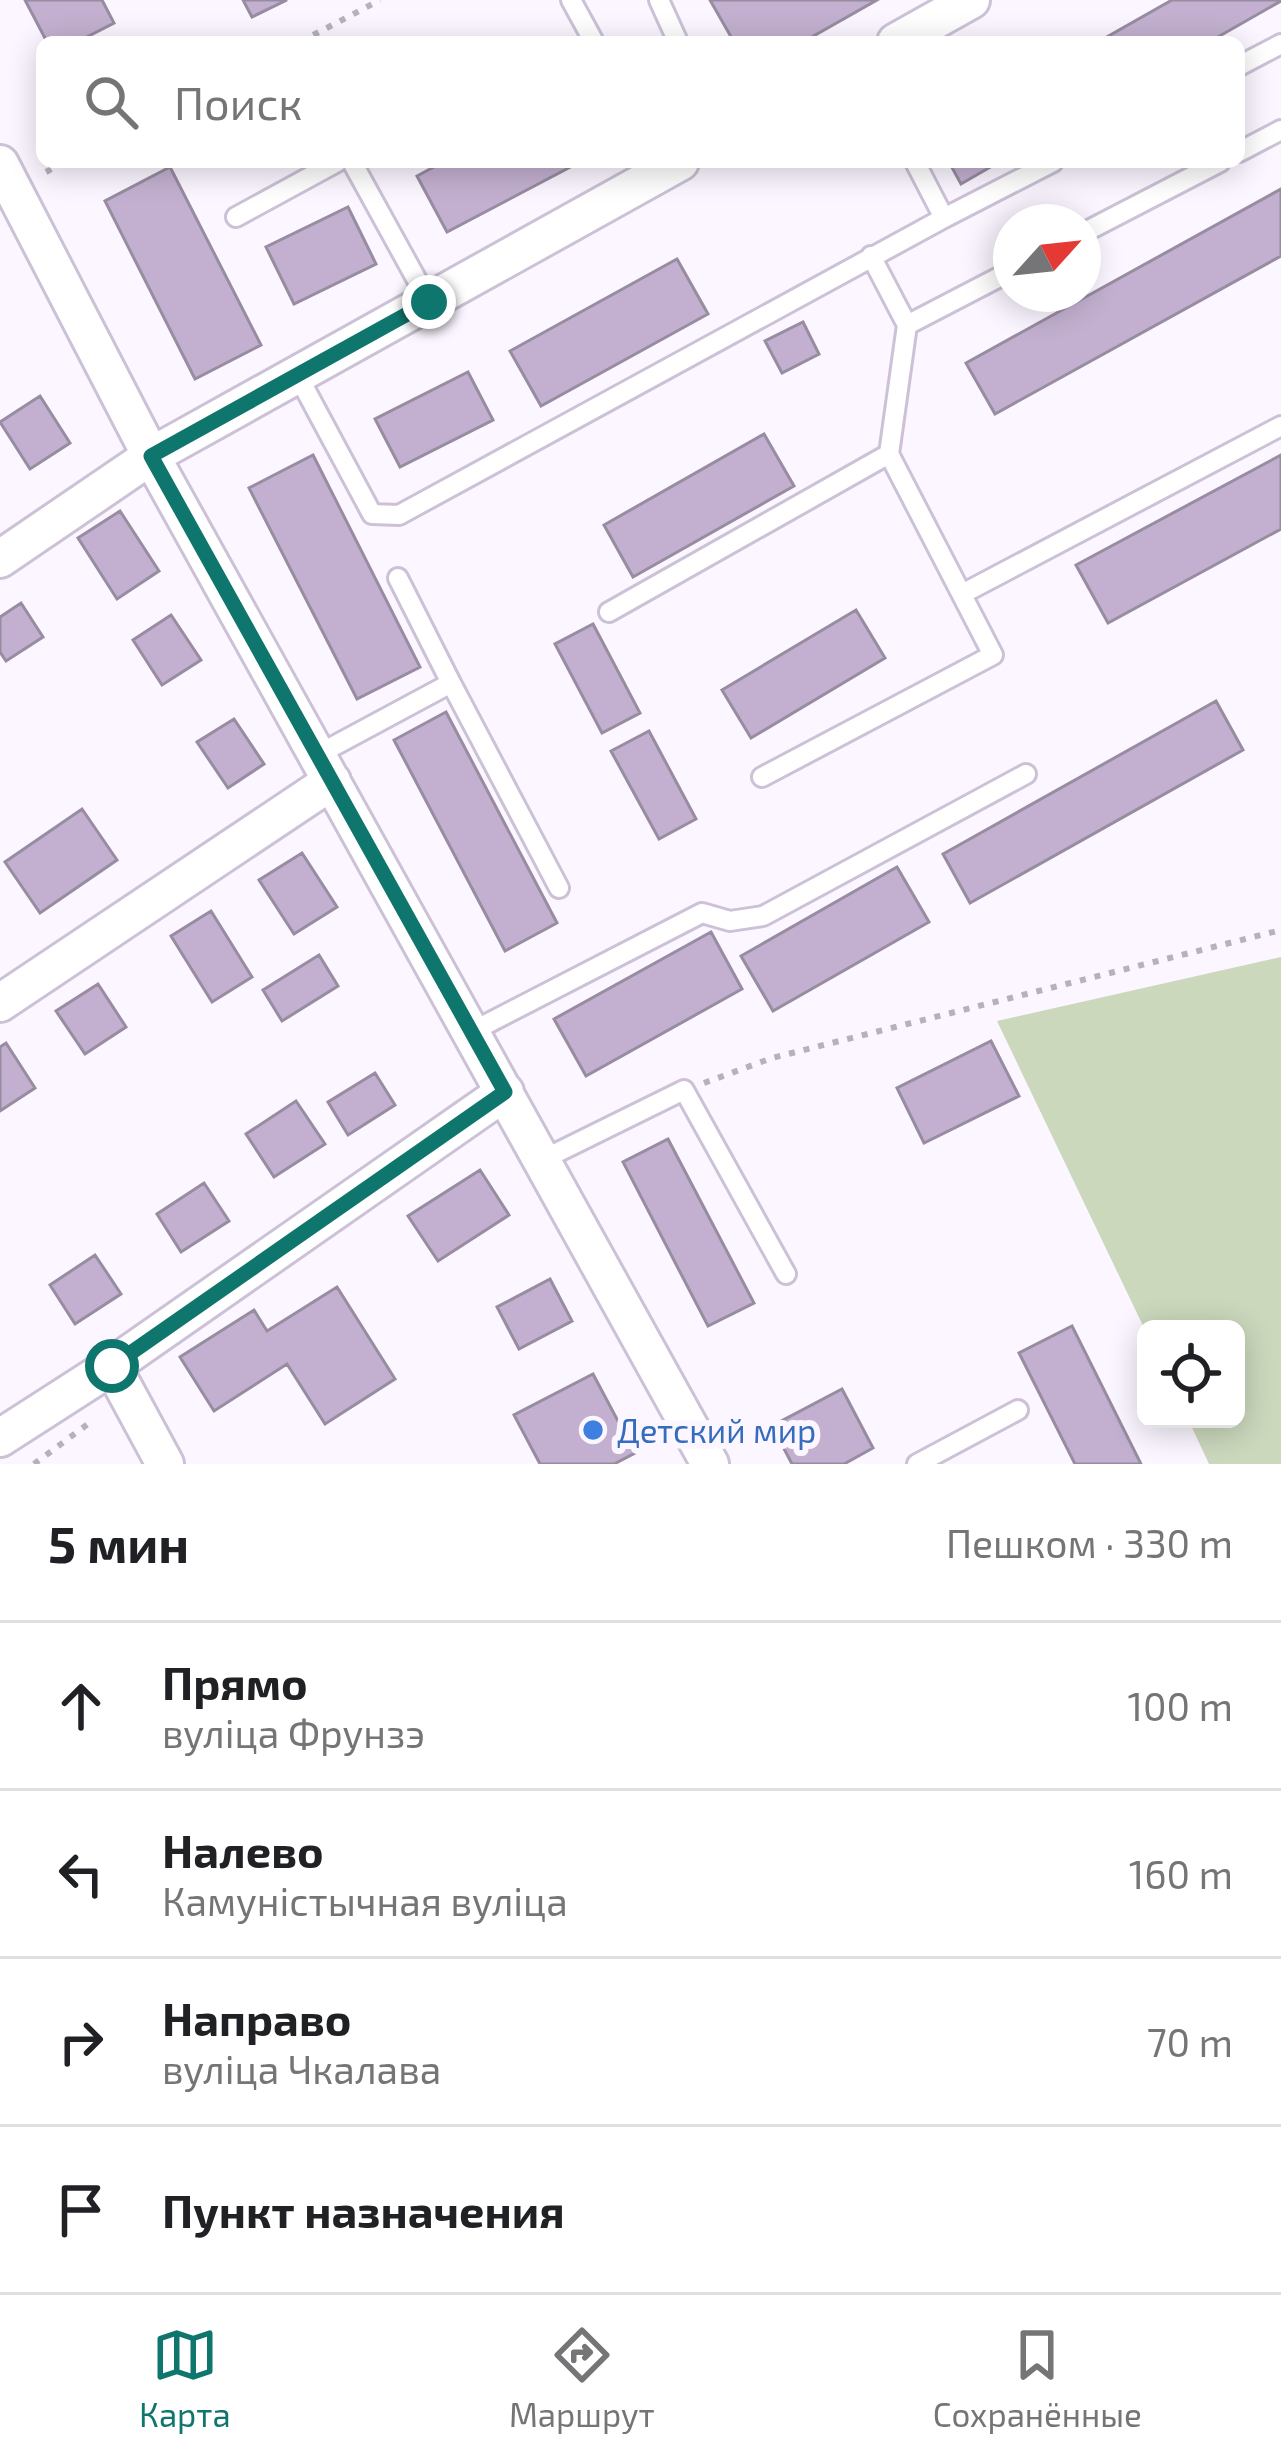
<!DOCTYPE html>
<html lang="ru">
<meta charset="utf-8">
<style>
body{margin:0;font-family:"Exo 2",sans-serif;background:#f6f6f6;color:#202124}
.controls{position:absolute;right:36px;bottom:36px;display:grid;overflow:hidden;border-radius:18px;box-shadow:0 6px 30px #0003}
.controls button{width:108px;height:108px;display:grid;place-items:center;padding:0;border:0;border-bottom:3px solid #e0e0e0;background:#fff;color:#202124;font:60px sans-serif}
.compass{position:absolute;left:993px;top:204px;width:108px;height:108px;border-radius:50%;background:#fff;box-shadow:0 6px 30px #0003;rotate:63deg}
.stop{position:absolute;width:36px;height:36px;margin:-27px;border:9px solid #0f766e;border-radius:50%;background:#fff}
.stop.end{background:#0f766e;border-color:#fff;box-shadow:0 3px 12px #0008}
.list{margin:0;padding:0;list-style:none}
h2{display:flex;justify-content:space-between;align-items:center;height:156px;margin:0;padding:0 48px;font-size:51px}
h2 small{font-size:39px;font-weight:400;color:#757577}
.list li{display:grid;grid-template-columns:78px 1fr auto;gap:36px;align-items:center;box-sizing:border-box;height:168px;padding:0 48px;border-top:3px solid #e0e0e0}
.list b{display:block;font-size:45px;white-space:nowrap}
.list p{margin:0;font-size:39px;white-space:nowrap;color:#757577}
.list em{font-size:39px;font-style:normal;color:#757577}
.icon{flex:none;width:66px;height:66px;fill:none;stroke:currentColor;stroke-width:2;stroke-linecap:round;stroke-linejoin:round}
.map{position:relative;flex:none;width:1281px;height:1464px;overflow:hidden}
.search{position:absolute;background:#fff;box-shadow:0 6px 30px #0003;left:36px;right:36px;top:36px;height:132px;display:flex;align-items:center;gap:30px;box-sizing:border-box;padding:0 42px;border-radius:18px;color:#757577;font-size:45px}
.sheet{height:828px;background:#fff}
nav{display:flex;justify-content:space-around;align-items:center;box-sizing:border-box;height:168px;border-top:3px solid #e0e0e0;background:#fff;font-size:33px;color:#757577}
nav a{display:grid;justify-items:center;gap:6px}
nav .on{color:#0f766e}
.map>svg:first-child{display:block}
.green{fill:#cbd8bc}
.building{fill:#c3b0d0;stroke:#978ca0;stroke-width:3}
.lines{fill:none;stroke-linecap:round;stroke-linejoin:round}
.service-casing{stroke:#ccc1d6;stroke-width:24}
.minor-casing{stroke:#ccc1d6;stroke-width:42}
.path{stroke:#b6b1ba;stroke-width:6;stroke-dasharray:6 9;stroke-linecap:butt}
.service{stroke:#fff;stroke-width:18}
.minor{stroke:#fff;stroke-width:36}
.route{stroke:#0f766e;stroke-width:15}
.shop-dot{fill:#3f7fe0;stroke:#fbf6ff;stroke-width:4.5}
.labels{text-anchor:middle;dominant-baseline:central;stroke-width:12;stroke-linejoin:round;paint-order:stroke}
.shop-label{font-size:33px;fill:#366cbe;stroke:#fbf6ff;text-anchor:start}
</style>
<div class="map">
<svg width="1281" height="1464" viewBox="0 0 1281 1464">
<rect width="100%" height="100%" fill="#fbf6ff"/>
<path class="green" d="M 1281,957 L 1281,1464 L 1209,1464 L 1188,1419 L 1236,1419 L 1236,1329 L 1146,1329 L 1146,1332 L 997,1021 Z"/>
<path class="building" d="M 25,0 L 102,0 L 114,23 L 77,42 L 47,42 Z
M 243,0 L 287,0 L 252,17 Z
M 710,0 L 877,0 L 803,42 L 734,42 Z
M 1172,0 L 1281,0 L 1281,1 L 1209,42 L 1098,42 Z
M 443,162 L 580,162 L 447,232 L 417,176 Z
M 949,162 L 999,162 L 961,184 Z
M 170,167 L 261,345 L 195,379 L 105,201 Z
M 1281,189 L 1281,256 L 995,414 L 966,363 Z
M 348,207 L 376,264 L 294,304 L 266,247 Z
M 677,259 L 708,314 L 541,406 L 510,351 Z
M 803,322 L 819,354 L 782,373 L 765,341 Z
M 468,372 L 493,420 L 400,467 L 375,419 Z
M 40,396 L 70,443 L 30,469 L 0,422 Z
M 764,434 L 794,486 L 633,577 L 604,525 Z
M 313,455 L 420,667 L 357,699 L 249,488 Z
M 1281,455 L 1281,529 L 1108,623 L 1076,565 Z
M 120,511 L 159,571 L 117,599 L 78,538 Z
M 21,603 L 43,637 L 6,661 L 0,652 L 0,617 Z
M 856,610 L 885,658 L 751,738 L 722,690 Z
M 171,615 L 201,660 L 162,685 L 133,640 Z
M 593,624 L 640,713 L 602,733 L 555,644 Z
M 1216,701 L 1243,750 L 970,903 L 943,854 Z
M 446,712 L 557,923 L 505,951 L 394,740 Z
M 234,719 L 264,764 L 228,788 L 197,742 Z
M 649,731 L 696,819 L 659,839 L 611,751 Z
M 82,809 L 117,860 L 40,913 L 5,862 Z
M 302,853 L 337,907 L 294,934 L 259,880 Z
M 897,867 L 929,922 L 773,1011 L 741,956 Z
M 211,911 L 252,977 L 212,1002 L 171,936 Z
M 711,932 L 742,989 L 586,1076 L 554,1019 Z
M 319,955 L 338,986 L 282,1021 L 263,990 Z
M 98,984 L 126,1027 L 85,1054 L 56,1011 Z
M 991,1041 L 1019,1096 L 924,1143 L 897,1088 Z
M 6,1043 L 35,1088 L 0,1111 L 0,1047 Z
M 375,1073 L 395,1105 L 348,1135 L 328,1102 Z
M 296,1101 L 325,1144 L 274,1177 L 246,1134 Z
M 668,1139 L 754,1303 L 708,1326 L 623,1162 Z
M 480,1170 L 509,1215 L 438,1261 L 408,1216 Z
M 204,1183 L 229,1221 L 181,1252 L 157,1214 Z
M 95,1255 L 121,1294 L 75,1324 L 50,1285 Z
M 550,1279 L 572,1321 L 519,1349 L 497,1307 Z
M 337,1287 L 395,1379 L 325,1424 L 287,1364 L 214,1411 L 180,1357 L 254,1310 L 267,1331 Z
M 1072,1326 L 1141,1464 L 1075,1464 L 1019,1353 Z
M 593,1374 L 635,1453 L 614,1464 L 540,1464 L 514,1415 Z
M 842,1389 L 873,1448 L 844,1464 L 792,1464 L 772,1426 Z"/>
<g class="lines">
<g class="service-casing">
<path id="service" d="M 571,0 L 594,42
M 659,0 L 678,42
M 1239,66 L 1281,44
M 1239,152 L 1281,130
M 352,162 L 429,302
M 915,162 L 944,218 L 1053,162
M 236,217 L 337,162
M 1083,233 L 1220,162
M 907,325 L 1011,271
M 298,376 L 372,514 L 399,515 L 944,218
M 962,594 L 1281,426
M 609,612 L 889,454
M 451,683 L 559,888
M 317,755 L 451,683 L 398,578
M 762,777 L 993,655 L 889,454 L 907,325 L 871,256
M 471,1032 L 702,913 L 730,921 L 763,916 L 1026,774
M 542,1160 L 684,1090 L 786,1274
M 917,1464 L 1018,1410"/>
</g>
<g class="minor-casing">
<path id="minor" d="M 896,42 L 971,0
M 0,164 L 151,456 L 710,1464
M 0,559 L 151,456 L 680,162
M 0,1003 L 332,781
M 112,1366 L 165,1464
M 0,1438 L 112,1366 L 505,1092"/>
</g>
<path class="path" d="M 300,42 L 380,0
M 46,172 L 65,162
M 704,1083 L 772,1058 L 1281,930
M 34,1464 L 92,1421"/>
<use href="#service" class="service"/>
<use href="#minor" class="minor"/>
</g>
<g class="lines">
<path class="route" d="M 112,1366 L 505,1092 L 151,456 L 429,302"/>
</g>
<circle class="shop-dot" cx="593" cy="1430" r="12"/>
<g class="labels">
<g class="shop-label">
<text x="617" y="1430">Детский мир</text>
</g>
</g>
</svg>
<div class="controls">
<button><svg class="icon" aria-label="locate" viewBox="0 0 24 24"><circle cx="12" cy="12" r="6"/><path d="M12 2v4M12 18v4M2 12h4M18 12h4"/></svg></button>
</div>
<svg class="compass" viewBox="-18 -18 36 36"><path d="M0-13l5 13h-10z" fill="#e53935"/><path d="M0 13l5-13h-10z" fill="#757577"/></svg>
<div class="stop" style="left:112px;top:1366px"></div>
<div class="stop end" style="left:429px;top:302px"></div>
<div class="search"><svg class="icon" aria-label="search" viewBox="0 0 24 24"><circle cx="10" cy="10" r="6"/><path d="M15 15l6 6"/></svg>Поиск</div>
</div>
<section class="sheet">
<h2>5 мин<small>Пешком · 330 m</small></h2>
<ul class="list">
<li><svg class="icon" aria-label="ahead" viewBox="0 0 24 24"><path d="M12 20V5M6 11l6-6 6 6"/></svg><div><b>Прямо</b><p>вуліца Фрунзэ</p></div><em>100 m</em></li>
<li><svg class="icon" aria-label="left" viewBox="0 0 24 24"><path d="M17 20v-9H6M10 6l-5 5 5 5"/></svg><div><b>Налево</b><p>Камуністычная вуліца</p></div><em>160 m</em></li>
<li><svg class="icon" aria-label="right" viewBox="0 0 24 24"><path d="M7 20v-9h11M14 6l5 5-5 5"/></svg><div><b>Направо</b><p>вуліца Чкалава</p></div><em>70 m</em></li>
<li><svg class="icon" aria-label="arrive" viewBox="0 0 24 24"><path d="M6 21V4h12l-3 4 3 4H6"/></svg><div><b>Пункт назначения</b></div></li>
</ul>
</section>
<nav>
<a class="on"><svg class="icon" aria-label="map" viewBox="0 0 24 24"><path d="M3 6l6-2 6 2 6-2v14l-6 2-6-2-6 2zM9 4v14M15 6v14"/></svg>Карта</a>
<a><svg class="icon" aria-label="directions" viewBox="0 0 24 24"><path d="M12 3l9 9-9 9-9-9zM9 14v-3h6M13 9l2 2-2 2"/></svg>Маршрут</a>
<a><svg class="icon" aria-label="saved" viewBox="0 0 24 24"><path d="M7 4h10v16l-5-4-5 4z"/></svg>Сохранённые</a>
</nav>
